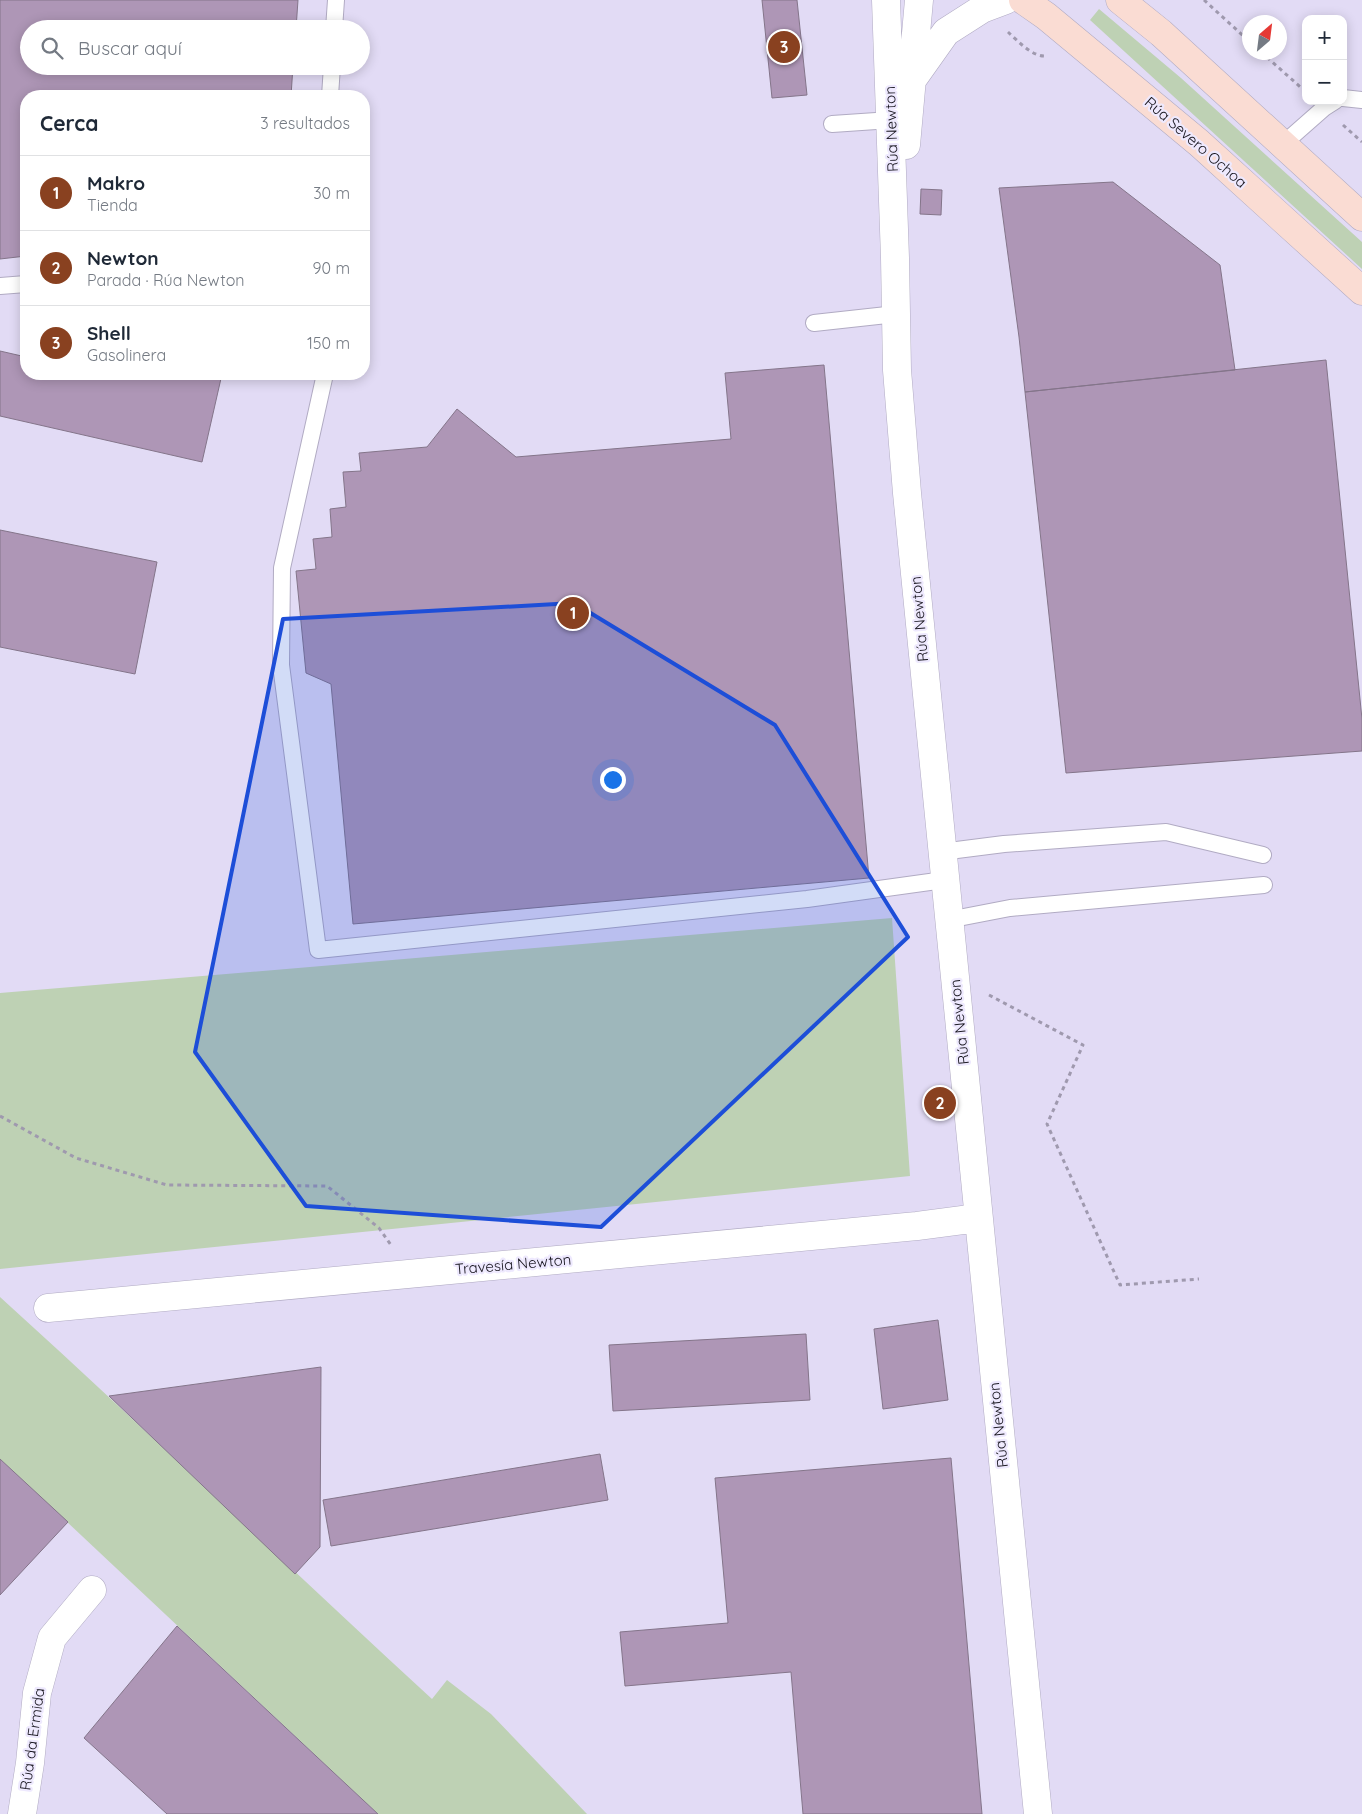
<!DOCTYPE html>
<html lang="es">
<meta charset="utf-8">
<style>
body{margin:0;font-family:Quicksand,sans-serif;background:#f2f2f3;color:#1f2937}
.controls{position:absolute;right:15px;top:15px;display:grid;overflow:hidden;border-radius:10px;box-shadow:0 2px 12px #0003}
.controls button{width:45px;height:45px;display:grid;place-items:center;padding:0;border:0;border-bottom:1px solid #e0e1e3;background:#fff;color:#1f2937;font:25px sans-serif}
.compass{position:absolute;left:1242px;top:15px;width:45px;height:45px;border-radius:50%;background:#fff;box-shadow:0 2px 12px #0003;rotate:28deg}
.you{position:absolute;left:612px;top:779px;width:18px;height:18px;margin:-12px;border:4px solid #fff;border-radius:50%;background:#1a73e8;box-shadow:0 0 0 8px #1a73e833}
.badge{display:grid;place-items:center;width:32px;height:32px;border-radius:50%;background:#894120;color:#fff;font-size:16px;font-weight:700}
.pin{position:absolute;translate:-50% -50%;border:2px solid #fff;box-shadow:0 1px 5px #0006}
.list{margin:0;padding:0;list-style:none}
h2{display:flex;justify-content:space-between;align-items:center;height:65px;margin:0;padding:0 20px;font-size:21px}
h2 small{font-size:16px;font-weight:400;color:#747a83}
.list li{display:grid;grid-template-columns:32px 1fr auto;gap:15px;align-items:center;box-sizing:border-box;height:75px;padding:0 20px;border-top:1px solid #e0e1e3}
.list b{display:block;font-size:19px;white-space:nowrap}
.list p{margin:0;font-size:16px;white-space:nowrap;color:#747a83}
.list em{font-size:16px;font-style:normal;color:#747a83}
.icon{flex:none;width:28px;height:28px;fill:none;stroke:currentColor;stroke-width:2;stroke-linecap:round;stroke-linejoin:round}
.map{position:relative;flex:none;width:1362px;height:1814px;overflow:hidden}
.search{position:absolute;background:#fff;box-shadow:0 2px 12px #0003;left:20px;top:20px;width:350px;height:55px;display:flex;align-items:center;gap:12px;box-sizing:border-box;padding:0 18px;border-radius:28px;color:#747a83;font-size:19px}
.panel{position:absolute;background:#fff;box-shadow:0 2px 12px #0003;left:20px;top:90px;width:350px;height:290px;border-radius:20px}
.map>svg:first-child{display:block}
.green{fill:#bed1b4}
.building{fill:#ae96b6;stroke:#84758a}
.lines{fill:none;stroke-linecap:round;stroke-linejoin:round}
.service-casing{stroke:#b1abc3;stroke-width:18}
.minor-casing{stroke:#b1abc3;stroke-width:29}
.secondary-casing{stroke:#b1abc3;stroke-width:29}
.path{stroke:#9f99ae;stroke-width:3;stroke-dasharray:4 4;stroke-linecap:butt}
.service{stroke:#fff;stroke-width:16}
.minor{stroke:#fff;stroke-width:28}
.secondary{stroke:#fadcd3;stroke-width:28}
.marked{fill:#1d4ed8;fill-opacity:0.2;stroke:#1d4ed8;stroke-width:4;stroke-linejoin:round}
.labels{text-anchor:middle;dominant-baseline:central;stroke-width:4.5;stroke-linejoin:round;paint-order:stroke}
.street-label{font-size:15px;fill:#17151e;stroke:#eee9fe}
</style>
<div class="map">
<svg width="1362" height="1814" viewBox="0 0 1362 1814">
<rect width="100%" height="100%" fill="#e2dbf5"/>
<path class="green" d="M 1099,9 L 1181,78 L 1362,242 L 1362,269 L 1090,20 Z
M 892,918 L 910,1176 L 0,1269 L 0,993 Z
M 0,1297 C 146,1429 287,1566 432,1699 L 447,1680 L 491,1714 L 587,1814 L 378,1814 L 0,1459 Z"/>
<path class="building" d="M 0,0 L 298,0 L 296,29 L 29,29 L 29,66 L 293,66 L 291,96 L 26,96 L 26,256 L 0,259 Z
M 762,0 L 797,0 L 807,95 L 772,98 Z
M 1113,182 L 1220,265 L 1235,370 L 1025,392 L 1019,337 L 999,188 Z
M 921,189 L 942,190 L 941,215 L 920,214 Z
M 0,351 L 26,357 L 26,374 L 97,374 L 111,377 L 111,374 L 222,374 L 202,462 L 0,416 Z
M 1326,360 L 1362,719 L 1362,751 L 1066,773 L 1025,392 Z
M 824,365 L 869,878 L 353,924 L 331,684 L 306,673 L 296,571 L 316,569 L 313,539 L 332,537 L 330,509 L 346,507 L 343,472 L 361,471 L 359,453 L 427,447 L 457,409 L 516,457 L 731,439 L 725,373 Z
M 0,530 L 157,562 L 135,674 L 0,647 Z
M 938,1320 L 948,1400 L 883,1409 L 874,1329 Z
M 806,1334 L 810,1400 L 613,1411 L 609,1345 Z
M 321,1367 L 320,1547 L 295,1574 L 109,1396 Z
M 600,1454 L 608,1500 L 331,1546 L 323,1500 Z
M 951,1458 L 982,1814 L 803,1814 L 791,1672 L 625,1686 L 620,1632 L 728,1623 L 715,1478 Z
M 0,1459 L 68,1522 L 0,1595 Z
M 177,1626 L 378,1814 L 167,1814 L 84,1738 Z"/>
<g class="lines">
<g class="service-casing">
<path id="service" d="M 334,29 L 336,0
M 330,96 L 332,66
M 1343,98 L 1362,100
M 832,124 L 891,120
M 1282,145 L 1324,108 L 1335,101
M 0,286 L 26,284
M 814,323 L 896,314
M 325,374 L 282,568 L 281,665 L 318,950 L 807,899 L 944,880
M 941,852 L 1004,844 L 1166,832 L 1263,855
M 948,920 L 1010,908 L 1264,885"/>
</g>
<g class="minor-casing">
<path id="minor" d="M 886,0 L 895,258 L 897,370 L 907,493 L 1038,1814
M 912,80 L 946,32 L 982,9 L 1006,0
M 906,145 L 919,0
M 48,1308 L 917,1226 L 978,1218
M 22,1814 L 30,1763 L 37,1693 L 52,1638 L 92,1590"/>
</g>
<g class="secondary-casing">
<path id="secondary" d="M 1023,0 L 1046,16 L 1199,143 L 1362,291
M 1120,0 L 1161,33 L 1362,217"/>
</g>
<path class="path" d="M 1204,0 L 1250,42
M 1008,32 C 1018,41 1032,57 1046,56
M 1261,52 L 1306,92
M 1343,125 L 1362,142
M 989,995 L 1083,1045 L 1047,1124 L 1120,1285 L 1199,1279
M 0,1116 L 76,1158 L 167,1185 L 327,1186 L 379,1228 L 391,1245"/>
<use href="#service" class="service"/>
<use href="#minor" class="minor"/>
<use href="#secondary" class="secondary"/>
</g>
<path class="marked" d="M 574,603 L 775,725 L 908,937 L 601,1227 L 306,1206 L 195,1052 L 283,619 Z"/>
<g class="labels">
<g class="street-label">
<text transform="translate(891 129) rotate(-92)">Rúa Newton</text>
<text transform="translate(1196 142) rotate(41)">Rúa Severo Ochoa</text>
<text transform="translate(919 619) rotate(-95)">Rúa Newton</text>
<text transform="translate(959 1022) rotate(-96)">Rúa Newton</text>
<text transform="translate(513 1264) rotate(-5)">Travesía Newton</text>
<text transform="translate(998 1425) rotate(-96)">Rúa Newton</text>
<text transform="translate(32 1739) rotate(-82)">Rúa da Ermida</text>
</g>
</g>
</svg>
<div class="controls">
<button>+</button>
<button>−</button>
</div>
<svg class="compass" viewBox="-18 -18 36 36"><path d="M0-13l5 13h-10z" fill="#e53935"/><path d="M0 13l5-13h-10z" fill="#747a83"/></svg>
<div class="you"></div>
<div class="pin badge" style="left:573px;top:613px">1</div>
<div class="pin badge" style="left:940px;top:1103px">2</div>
<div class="pin badge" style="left:784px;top:47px">3</div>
<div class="search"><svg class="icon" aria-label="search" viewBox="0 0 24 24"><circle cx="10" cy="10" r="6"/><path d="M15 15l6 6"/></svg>Buscar aquí</div>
<section class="panel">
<h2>Cerca<small>3 resultados</small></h2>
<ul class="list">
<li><span class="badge">1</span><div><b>Makro</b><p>Tienda</p></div><em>30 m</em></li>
<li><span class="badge">2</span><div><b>Newton</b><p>Parada · Rúa Newton</p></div><em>90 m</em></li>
<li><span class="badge">3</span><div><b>Shell</b><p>Gasolinera</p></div><em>150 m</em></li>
</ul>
</section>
</div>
